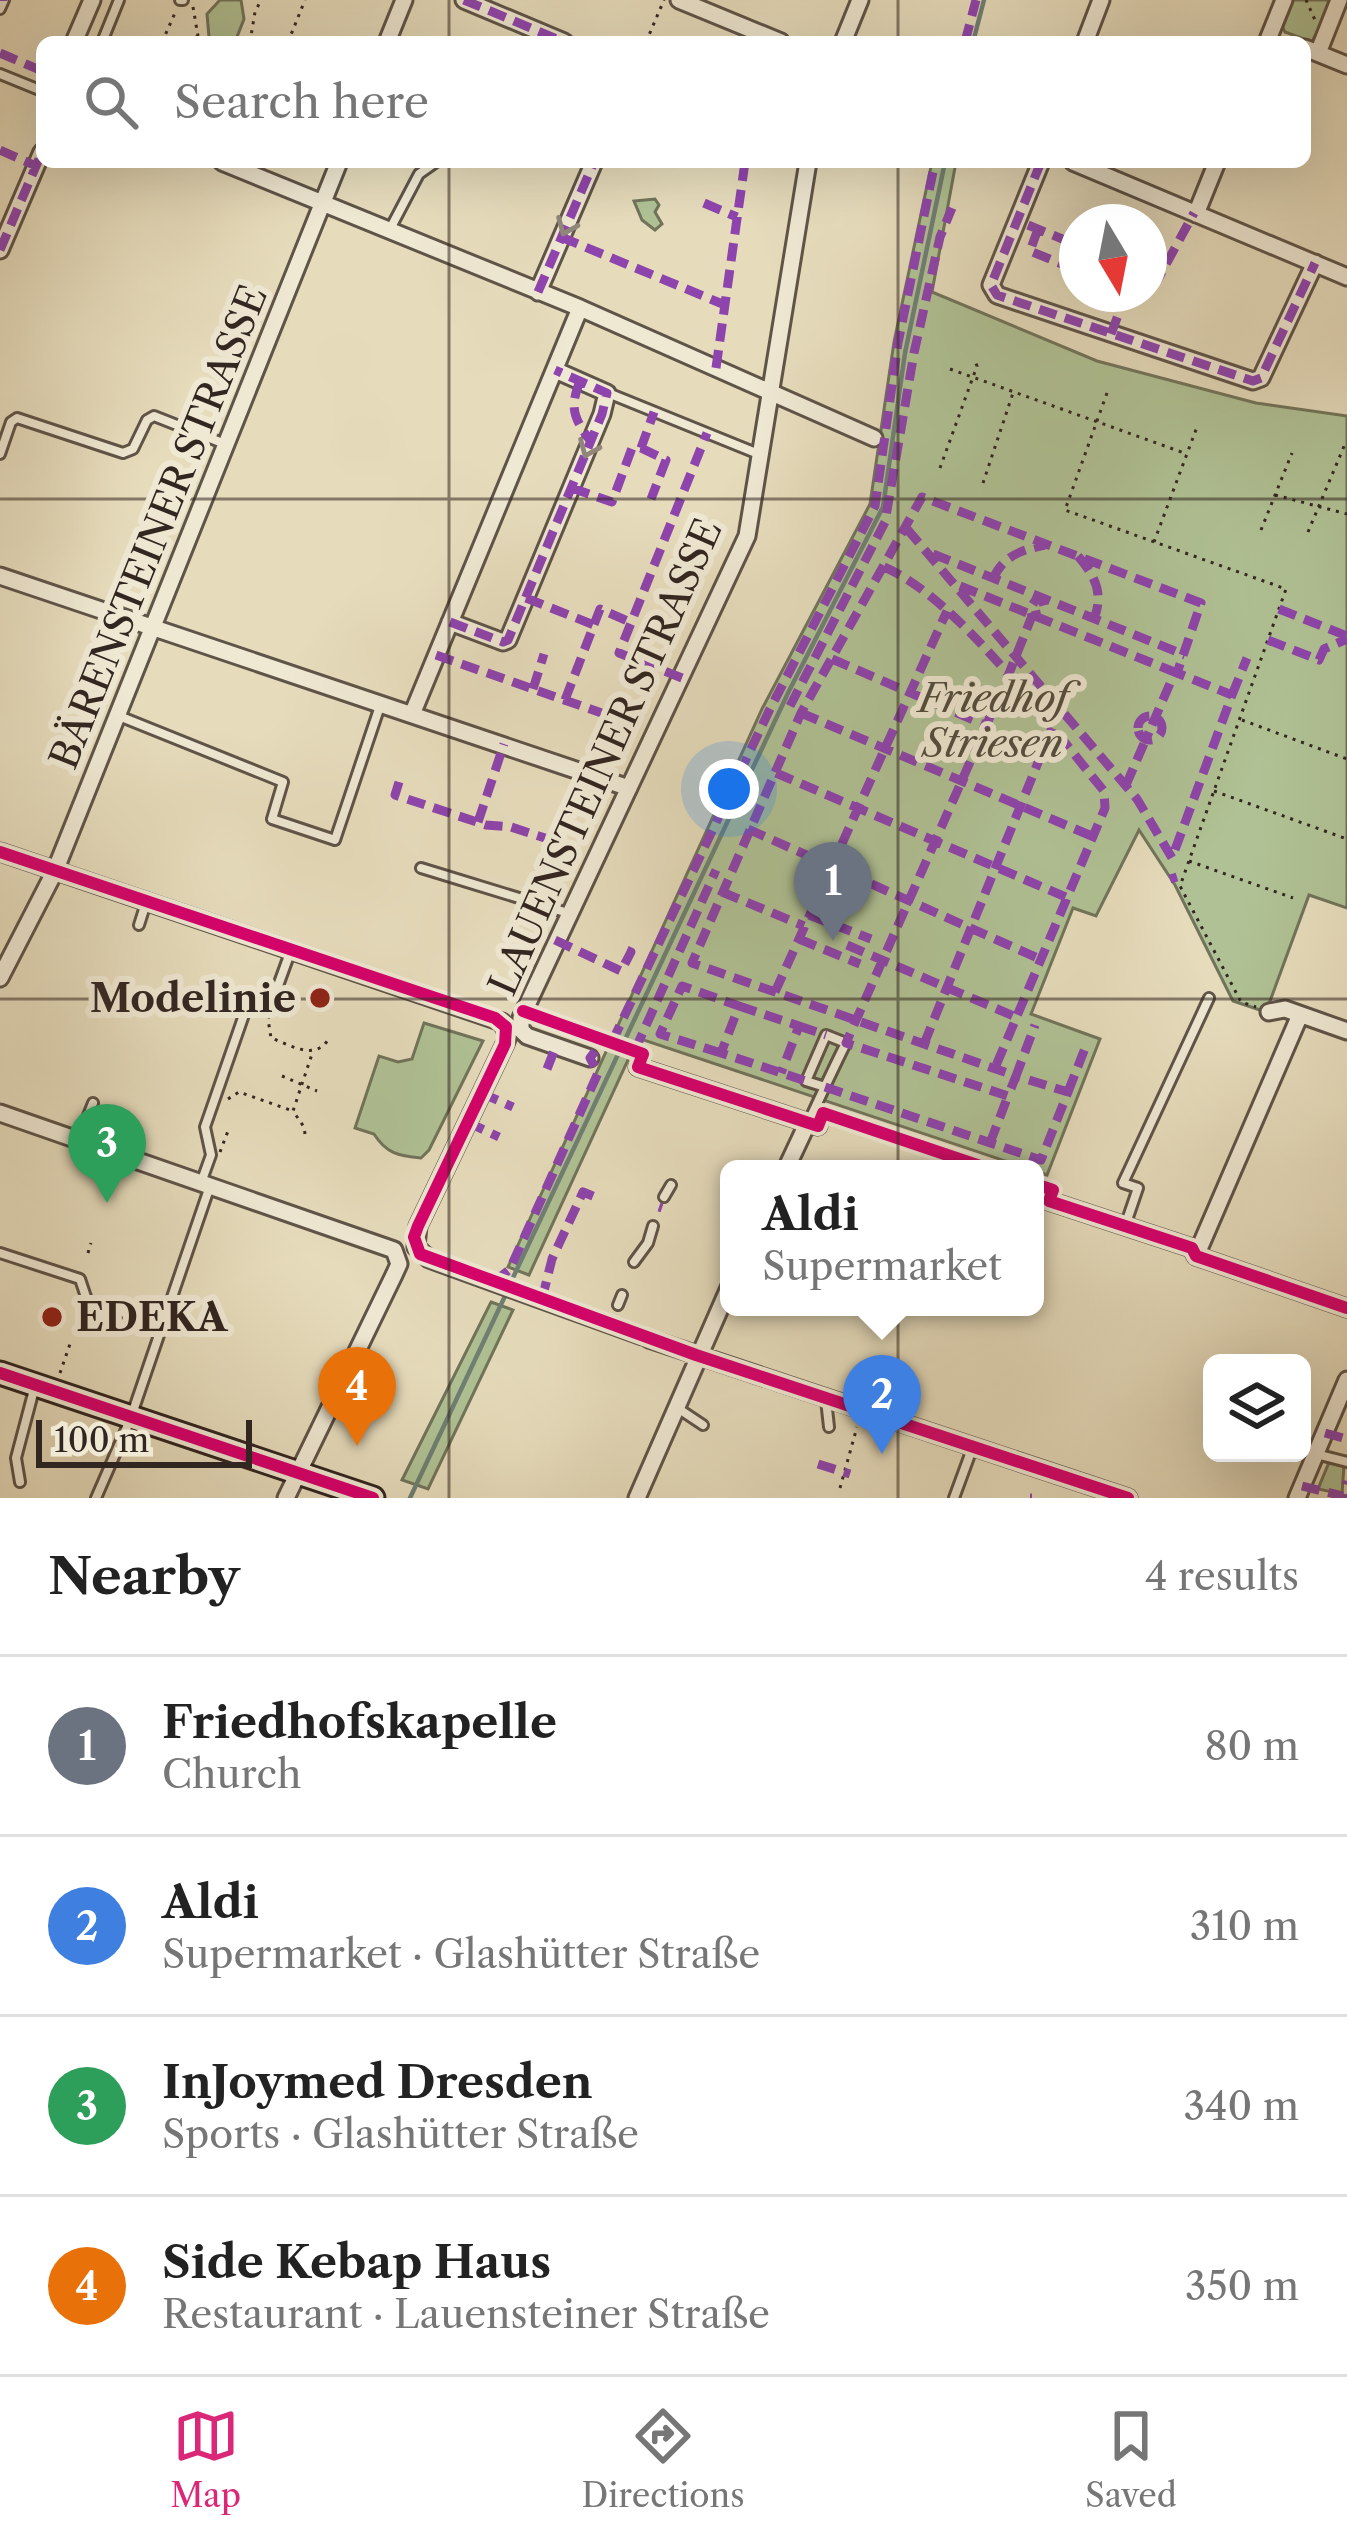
<!DOCTYPE html>
<meta charset="utf-8">
<style>
body{margin:0;font-family:"Libre Caslon Text",serif;background:#f2f2f2;color:#222}
.controls{position:absolute;right:36px;bottom:36px;display:grid;overflow:hidden;border-radius:18px;box-shadow:0 12px 48px #0002}
.controls button{width:108px;height:108px;display:grid;place-items:center;padding:0;border:0;border-bottom:3px solid #e0e0e0;background:#fff;color:#222;font:60px sans-serif}
.compass{position:absolute;left:1059px;top:204px;width:108px;height:108px;border-radius:50%;background:#fff;box-shadow:0 12px 48px #0002;rotate:170deg}
.scale{position:absolute;left:36px;bottom:30px;width:216px;box-sizing:border-box;padding-left:12px;border:6px solid #322621;border-top:0;font-size:33px;line-height:42px;white-space:nowrap;color:#322621;-webkit-text-stroke:9px #efe8d3;paint-order:stroke}
.you{position:absolute;left:729px;top:789px;width:42px;height:42px;margin:-30px;border:9px solid #fff;border-radius:50%;background:#1a73e8;box-shadow:0 0 0 18px #1a73e833}
.badge{display:grid;place-items:center;width:78px;height:78px;border-radius:50%;background:#db2777;color:#fff;font-size:39px;font-weight:700}
.pin{position:absolute;translate:-50% -99px;filter:drop-shadow(0 3px 6px #0008)}
.pin::after{content:'';position:absolute;top:63px;width:42px;height:36px;background:inherit;clip-path:polygon(0 0,100% 0,50% 100%)}
.popup{position:absolute;left:720px;top:1160px;width:324px;height:156px;box-sizing:border-box;display:grid;place-content:center;border-radius:18px;background:#fff;filter:drop-shadow(0 3px 9px #0005);font-size:39px;white-space:nowrap;color:#767676}
.popup b{font-size:45px;color:#222}
.popup::after{content:'';position:absolute;left:50%;top:100%;margin-left:-24px;border:24px solid transparent;border-top-color:#fff}
.list{margin:0;padding:0;list-style:none}
h2{display:flex;justify-content:space-between;align-items:center;height:156px;margin:0;padding:0 48px;font-size:51px}
h2 small{font-size:39px;font-weight:400;color:#767676}
.list li{display:grid;grid-template-columns:78px 1fr auto;gap:36px;align-items:center;box-sizing:border-box;height:180px;padding:0 48px;border-top:3px solid #e0e0e0}
.list b{display:block;font-size:45px;white-space:nowrap}
.list p{margin:0;font-size:39px;white-space:nowrap;color:#767676}
.list em{font-size:39px;font-style:normal;color:#767676}
.icon{flex:none;width:66px;height:66px;fill:none;stroke:currentColor;stroke-width:2;stroke-linecap:round;stroke-linejoin:round}
.map{position:relative;flex:none;width:1347px;height:1498px;overflow:hidden}
.search{position:absolute;background:#fff;box-shadow:0 12px 48px #0002;left:36px;right:36px;top:36px;height:132px;display:flex;align-items:center;gap:30px;box-sizing:border-box;padding:0 42px;border-radius:18px;color:#767676;font-size:45px}
.sheet{height:876px;background:#fff}
nav{display:flex;justify-content:space-around;align-items:center;box-sizing:border-box;height:168px;border-top:3px solid #e0e0e0;background:#fff;font-size:33px;color:#767676}
nav a{display:grid;justify-items:center;gap:6px}
nav .on{color:#db2777}
.map>svg:first-child{display:block}
.green{fill:#b0c295;stroke:#71745b;stroke-width:3}
.lines{fill:none;stroke-linecap:round;stroke-linejoin:round}
.stream{stroke:#6f8074;stroke-width:4.5}
.lane-casing{stroke:#5f5448;stroke-width:14}
.street-casing{stroke:#5f5448;stroke-width:21}
.secondary-casing{stroke:#322621;stroke-width:27}
.path{stroke:#322621;stroke-width:3;stroke-dasharray:3 6;stroke-linecap:butt}
.lane{stroke:#efe8d3;stroke-width:8}
.street{stroke:#efe8d3;stroke-width:15}
.secondary{stroke:#efe8d3;stroke-width:21}
.tram{stroke:#322621;stroke-width:3}
.quiet{stroke:#8e44ad;stroke-width:9;stroke-dasharray:18 9;stroke-linecap:butt}
.cycleway-casing{stroke:#efe8d3;stroke-width:20}
.cycleway{stroke:#d6006c;stroke-width:12}
.oneway{stroke:#90877a}
.grid{fill:none;stroke:#322621;stroke-width:3;stroke-opacity:0.55}
.poi-dot{fill:#8f2418;stroke:#efe8d3;stroke-width:4.5}
.labels{text-anchor:middle;dominant-baseline:central;stroke-width:12;stroke-linejoin:round;paint-order:stroke}
.street-label{font-size:39px;fill:#322621;stroke:#efe8d3}
.park-label{font-size:39px;font-style:italic;fill:#524d3e;stroke:#efe8d3}
.poi-label{font-size:39px;font-weight:bold;fill:#322621;stroke:#efe8d3;text-anchor:end}
</style>
<div class="map">
<svg width="1347" height="1498" viewBox="0 0 1347 1498">
<rect width="100%" height="100%" fill="#e6dcbc"/>
<filter id="stains"><feTurbulence type="fractalNoise" baseFrequency=".00167" numOctaves="4"/><feColorMatrix values="0 0 0 0 .2 0 0 0 0 .09 0 0 0 0 .02 0 0 0 .5 -.17"/></filter>
<radialGradient id="worn" r=".72"><stop offset=".6" stop-color="#630" stop-opacity="0"/><stop offset="1" stop-color="#630" stop-opacity=".3"/></radialGradient>
<path class="green" d="M 220,0 L 241,0 L 244,19 L 235,42 L 218,42 L 209,37 L 207,14 Z
M 1292,0 L 1333,0 L 1312,42 L 1285,32 L 1282,26 Z
M 932,162 L 956,162 L 932,292 L 1097,361 L 1256,403 L 1347,416 L 1347,908 L 1309,895 L 1266,1012 L 1233,1001 L 1175,885 L 1139,830 L 1096,916 L 1073,908 L 1031,1014 L 1100,1039 L 1047,1175 L 638,1038 L 529,1275 L 508,1267 L 762,709 L 870,504 L 894,342 Z
M 655,199 L 659,205 L 655,212 L 662,224 L 655,230 L 642,220 L 634,201 Z
M 424,1023 L 483,1041 L 429,1150 L 421,1158 C 398,1156 386,1153 374,1134 L 355,1128 L 379,1056 L 398,1062 L 412,1059 Z
M 491,1302 L 513,1310 L 428,1489 L 402,1480 Z
M 1330,1460 L 1344,1465 L 1342,1494 L 1318,1489 Z"/>
<g class="lines">
<path class="stream" d="M 973,42 L 984,0
M 510,1284 L 789,691 L 883,507 L 905,353 L 945,162
M 410,1498 L 506,1294"/>
<g class="lane-casing">
<path id="lane" d="M 180,0 L 183,0
M 0,9 L 4,0
M 102,42 L 119,0
M 0,74 L 42,91
M 389,231 L 419,174 L 436,162
M 608,393 L 761,455
M 0,454 L 11,422 L 17,418 L 123,453 L 133,449 L 147,420 L 154,416 L 225,444
M 119,716 L 283,782 L 272,819 L 335,840 L 381,703
M 421,868 L 568,913
M 139,925 L 146,903
M 809,1121 C 821,1095 833,1069 846,1043 L 826,1035 L 806,1081 L 825,1087
M 79,1138 L 93,1103
M 202,1180 L 211,1155 L 205,1127 L 246,1009 L 275,994 L 291,950
M 664,1197 L 671,1185
M 1125,1226 L 1138,1188 L 1123,1183 L 1209,998
M 0,1253 L 80,1279 L 87,1300 L 163,1326
M 634,1262 L 648,1243 L 653,1226
M 618,1305 L 622,1295
M 826,1400 L 829,1427
M 676,1407 L 703,1425
M 1316,1454 L 1347,1462
M 20,1482 L 16,1458 L 35,1386
M 96,1498 L 130,1420 L 210,1186
M 954,1498 L 972,1449"/>
</g>
<g class="street-casing">
<path id="street" d="M 464,0 L 564,42
M 679,0 L 781,42
M 74,42 L 92,0
M 387,42 L 404,0
M 843,42 L 860,0
M 1085,42 L 1101,0
M 1267,42 L 1284,0
M 1305,48 L 1347,65
M 1318,53 L 1339,0
M 222,162 L 580,308 L 874,438
M 1041,162 L 991,285 L 997,295 L 1253,381 L 1261,378 L 1315,263
M 1073,162 L 1347,277
M 1196,214 L 1217,162
M 0,250 L 42,152
M 538,292 L 594,162
M 0,576 L 629,788
M 450,622 L 503,642 L 508,640 L 602,414 L 607,393 L 555,370
M 413,712 L 580,308
M 0,852 L 502,1022 L 508,1036 L 505,1044 L 418,1226 L 416,1247 L 429,1259 L 642,1336
M 0,978 L 55,871 L 339,162
M 1269,1012 L 1285,1009 L 1347,1031
M 590,1058 L 527,1036 L 521,1030 L 521,1018 L 747,536 L 808,162
M 638,1067 L 818,1126
M 0,1113 L 394,1250 L 399,1264 L 394,1275 L 286,1498
M 786,1169 L 808,1122
M 1049,1201 L 1192,1248 L 1196,1256 L 1347,1308
M 1196,1256 L 1300,1015
M 649,1339 L 1128,1498
M 637,1498 L 729,1288
M 1297,1498 L 1347,1380"/>
</g>
<g class="secondary-casing">
<path id="secondary" d="M 0,1373 L 373,1498"/>
</g>
<path class="path" d="M 1306,0 L 1315,20
M 193,7 L 198,36
M 162,42 L 175,13
M 187,42 L 198,36 L 211,42
M 250,42 L 255,12 L 261,0
M 288,42 L 305,0
M 646,42 L 664,0
M 950,369 L 1187,454
M 1107,393 L 1065,510 L 1286,589 L 1180,886 L 1241,1002 L 1256,1007
M 940,468 L 977,366 L 974,359
M 983,483 L 1013,393
M 1275,495 L 1347,514
M 1261,530 L 1292,453
M 1308,532 L 1345,444
M 1154,542 L 1197,427
M 1242,720 L 1347,759
M 1214,791 L 1347,839
M 1189,861 L 1293,898
M 272,1007 L 268,1019 L 271,1038 C 291,1045 314,1061 328,1040
M 282,1076 L 317,1091
M 228,1099 L 239,1092 L 293,1111
M 305,1134 L 304,1127 L 293,1111 L 312,1054
M 220,1152 L 228,1131
M 88,1253 L 91,1243
M 60,1373 L 71,1341
M 840,1488 L 857,1427"/>
<use href="#lane" class="lane"/>
<use href="#street" class="street"/>
<use href="#secondary" class="secondary"/>
<path class="tram" d="M 0,1369 L 382,1498"/>
<path class="quiet" d="M 3,0 L 3,1
M 464,0 L 564,42
M 965,42 L 976,0
M 0,53 L 42,71
M 0,150 L 36,166
M 1041,162 L 991,285 L 997,295 L 1253,381 L 1261,378 L 1315,263
M 704,203 L 737,217
M 1028,225 L 1077,245
M 1038,229 L 1030,251 L 1077,270
M 561,237 L 725,305
M 0,250 L 42,152
M 1149,276 L 1158,279 L 1194,213
M 538,292 L 594,162
M 1111,334 L 1126,294
M 716,368 L 745,162
M 580,381 C 569,409 574,418 591,442
M 641,448 L 666,460 L 651,499
M 572,488 L 612,502 L 632,448 L 641,448 L 654,412
M 907,529 L 1137,799 L 1172,858 L 1232,695 L 1177,673 L 1201,603 L 922,497 L 801,713 L 692,963 L 1016,1076 L 1035,1025
M 933,554 L 1185,655
M 1078,556 C 1095,576 1104,593 1094,619
M 884,567 C 958,598 1050,726 1104,791 L 1105,808 L 995,1068
M 993,579 C 1003,556 1021,550 1045,545
M 960,586 L 1177,673
M 526,598 L 594,625
M 1279,609 L 1347,636
M 450,622 L 503,642 L 508,640 L 602,414 L 607,393 L 555,370
M 1268,640 L 1319,660 L 1324,649 L 1347,639
M 436,655 L 610,716 L 620,695
M 832,659 L 985,725
M 682,678 L 619,653 L 707,433
M 533,689 L 544,654
M 1232,695 L 1247,658
M 565,700 L 600,609 L 632,623
M 790,706 L 885,522 L 914,353 L 940,237 L 952,208
M 801,713 L 1094,837
M1138 728a12 12 0 1 1 24 0a12 12 0 1 1-24 0Z
M 1152,725 L 1175,672
M 776,773 L 1068,898
M 399,782 L 395,795 L 486,825 L 511,827 L 545,838
M 1126,785 L 1149,732
M 478,822 L 504,744
M 748,829 L 1042,960
M 1170,879 L 1177,877
M 722,892 L 804,926
M 809,915 L 871,939
M 799,939 L 860,964
M 555,940 L 621,971 L 631,952 L 622,948
M 847,945 L 1016,1017
M 775,992 L 947,611
M 739,1006 L 799,1026 L 781,1073
M 799,1026 L 826,1035
M 612,1042 L 769,711 L 875,506 L 898,343 L 935,162
M 924,1044 L 1052,728
M 635,1050 L 716,870
M 721,1053 L 660,1034 L 682,986 L 739,1006 L 721,1053 L 806,1081
M 547,1069 L 556,1046
M 825,1087 L 1041,1160 L 1068,1092 L 1016,1076 L 1008,1096 L 846,1043 L 1008,676 L 1032,616 L 1030,609 L 1035,601 L 1042,599 L 1044,606 L 1041,614 L 1032,616
M 1068,1092 L 1087,1043
M 481,1093 L 513,1107
M 467,1122 L 499,1137
M 990,1143 L 1008,1096
M 659,1207 L 662,1208
M 494,1282 L 510,1269 L 598,1073 L 590,1058 L 604,1039
M 542,1299 L 552,1259 L 583,1192 L 595,1197
M 1325,1433 L 1347,1439
M 818,1464 L 850,1474
M 1302,1486 L 1343,1496 L 1347,1481
M 1030,1498 L 1032,1498"/>
<g class="cycleway-casing">
<path id="cycleway" d="M 0,852 L 495,1018 L 506,1027
M 523,1011 L 643,1054 L 638,1067 L 818,1126 L 823,1113 L 989,1169
M 506,1027 L 505,1044 L 418,1226 L 414,1237 L 420,1254 L 696,1355 L 1128,1498
M 1035,1184 L 1053,1190 L 1049,1201 L 1192,1248 L 1196,1256 L 1347,1308
M 0,1373 L 373,1498"/>
</g>
<use href="#cycleway" class="cycleway"/>
</g>
<defs><path id="oneway-chevron" d="M-2-3.5L2.5 0L-2 3.5" fill="none" stroke-width="1.6" stroke-linecap="round" stroke-linejoin="round" transform="scale(3)"/></defs>
<g class="oneway">
<use href="#oneway-chevron" transform="translate(566 227) rotate(113)"/>
<use href="#oneway-chevron" transform="translate(588 449) rotate(113)"/>
</g>
<path class="grid" d="M 449,0 L 449,42M 898,0 L 898,42M 449,162 L 449,1498M 898,162 L 898,1498M 0,499 L 1347,499M 0,999 L 1347,999"/>
<g class="poi-dot">
<circle cx="320" cy="998" r="12"/>
<circle cx="52" cy="1317" r="12"/>
</g>
<g class="labels">
<g class="street-label">
<text transform="translate(158 527) rotate(-68)">BÄRENSTEINER STRASSE</text>
<text transform="translate(605 757) rotate(-66)">LAUENSTEINER STRASSE</text>
</g>
<g class="park-label">
<text x="993" y="698">Friedhof<tspan x="993" dy="45">Striesen</tspan></text>
</g>
<g class="poi-label">
<text x="296" y="998">Modelinie</text>
<text x="76" y="1317" text-anchor="start">EDEKA</text>
</g>
</g>
<rect width="100%" height="100%" filter="url(#stains)"/>
<rect width="100%" height="100%" fill="url(#worn)"/>
</svg>
<div class="controls">
<button><svg class="icon" aria-label="layers" viewBox="0 0 24 24"><path d="M12 4l9 5-9 5-9-5zM3 14l9 5 9-5"/></svg></button>
</div>
<svg class="compass" viewBox="-18 -18 36 36"><path d="M0-13l5 13h-10z" fill="#e53935"/><path d="M0 13l5-13h-10z" fill="#767676"/></svg>
<div class="scale">100 m</div>
<div class="you"></div>
<div class="pin badge" style="left:833px;top:941px;background:#6b7280">1</div>
<div class="pin badge" style="left:882px;top:1454px;background:#3f7fe0">2</div>
<div class="popup"><b>Aldi</b>Supermarket</div>
<div class="pin badge" style="left:107px;top:1203px;background:#2e9e5b">3</div>
<div class="pin badge" style="left:357px;top:1446px;background:#e8710a">4</div>
<div class="search"><svg class="icon" aria-label="search" viewBox="0 0 24 24"><circle cx="10" cy="10" r="6"/><path d="M15 15l6 6"/></svg>Search here</div>
</div>
<section class="sheet">
<h2>Nearby<small>4 results</small></h2>
<ul class="list">
<li><span class="badge" style="background:#6b7280">1</span><div><b>Friedhofskapelle</b><p>Church</p></div><em>80 m</em></li>
<li><span class="badge" style="background:#3f7fe0">2</span><div><b>Aldi</b><p>Supermarket · Glashütter Straße</p></div><em>310 m</em></li>
<li><span class="badge" style="background:#2e9e5b">3</span><div><b>InJoymed Dresden</b><p>Sports · Glashütter Straße</p></div><em>340 m</em></li>
<li><span class="badge" style="background:#e8710a">4</span><div><b>Side Kebap Haus</b><p>Restaurant · Lauensteiner Straße</p></div><em>350 m</em></li>
</ul>
</section>
<nav>
<a class="on"><svg class="icon" aria-label="map" viewBox="0 0 24 24"><path d="M3 6l6-2 6 2 6-2v14l-6 2-6-2-6 2zM9 4v14M15 6v14"/></svg>Map</a>
<a><svg class="icon" aria-label="directions" viewBox="0 0 24 24"><path d="M12 3l9 9-9 9-9-9zM9 14v-3h6M13 9l2 2-2 2"/></svg>Directions</a>
<a><svg class="icon" aria-label="saved" viewBox="0 0 24 24"><path d="M7 4h10v16l-5-4-5 4z"/></svg>Saved</a>
</nav>
